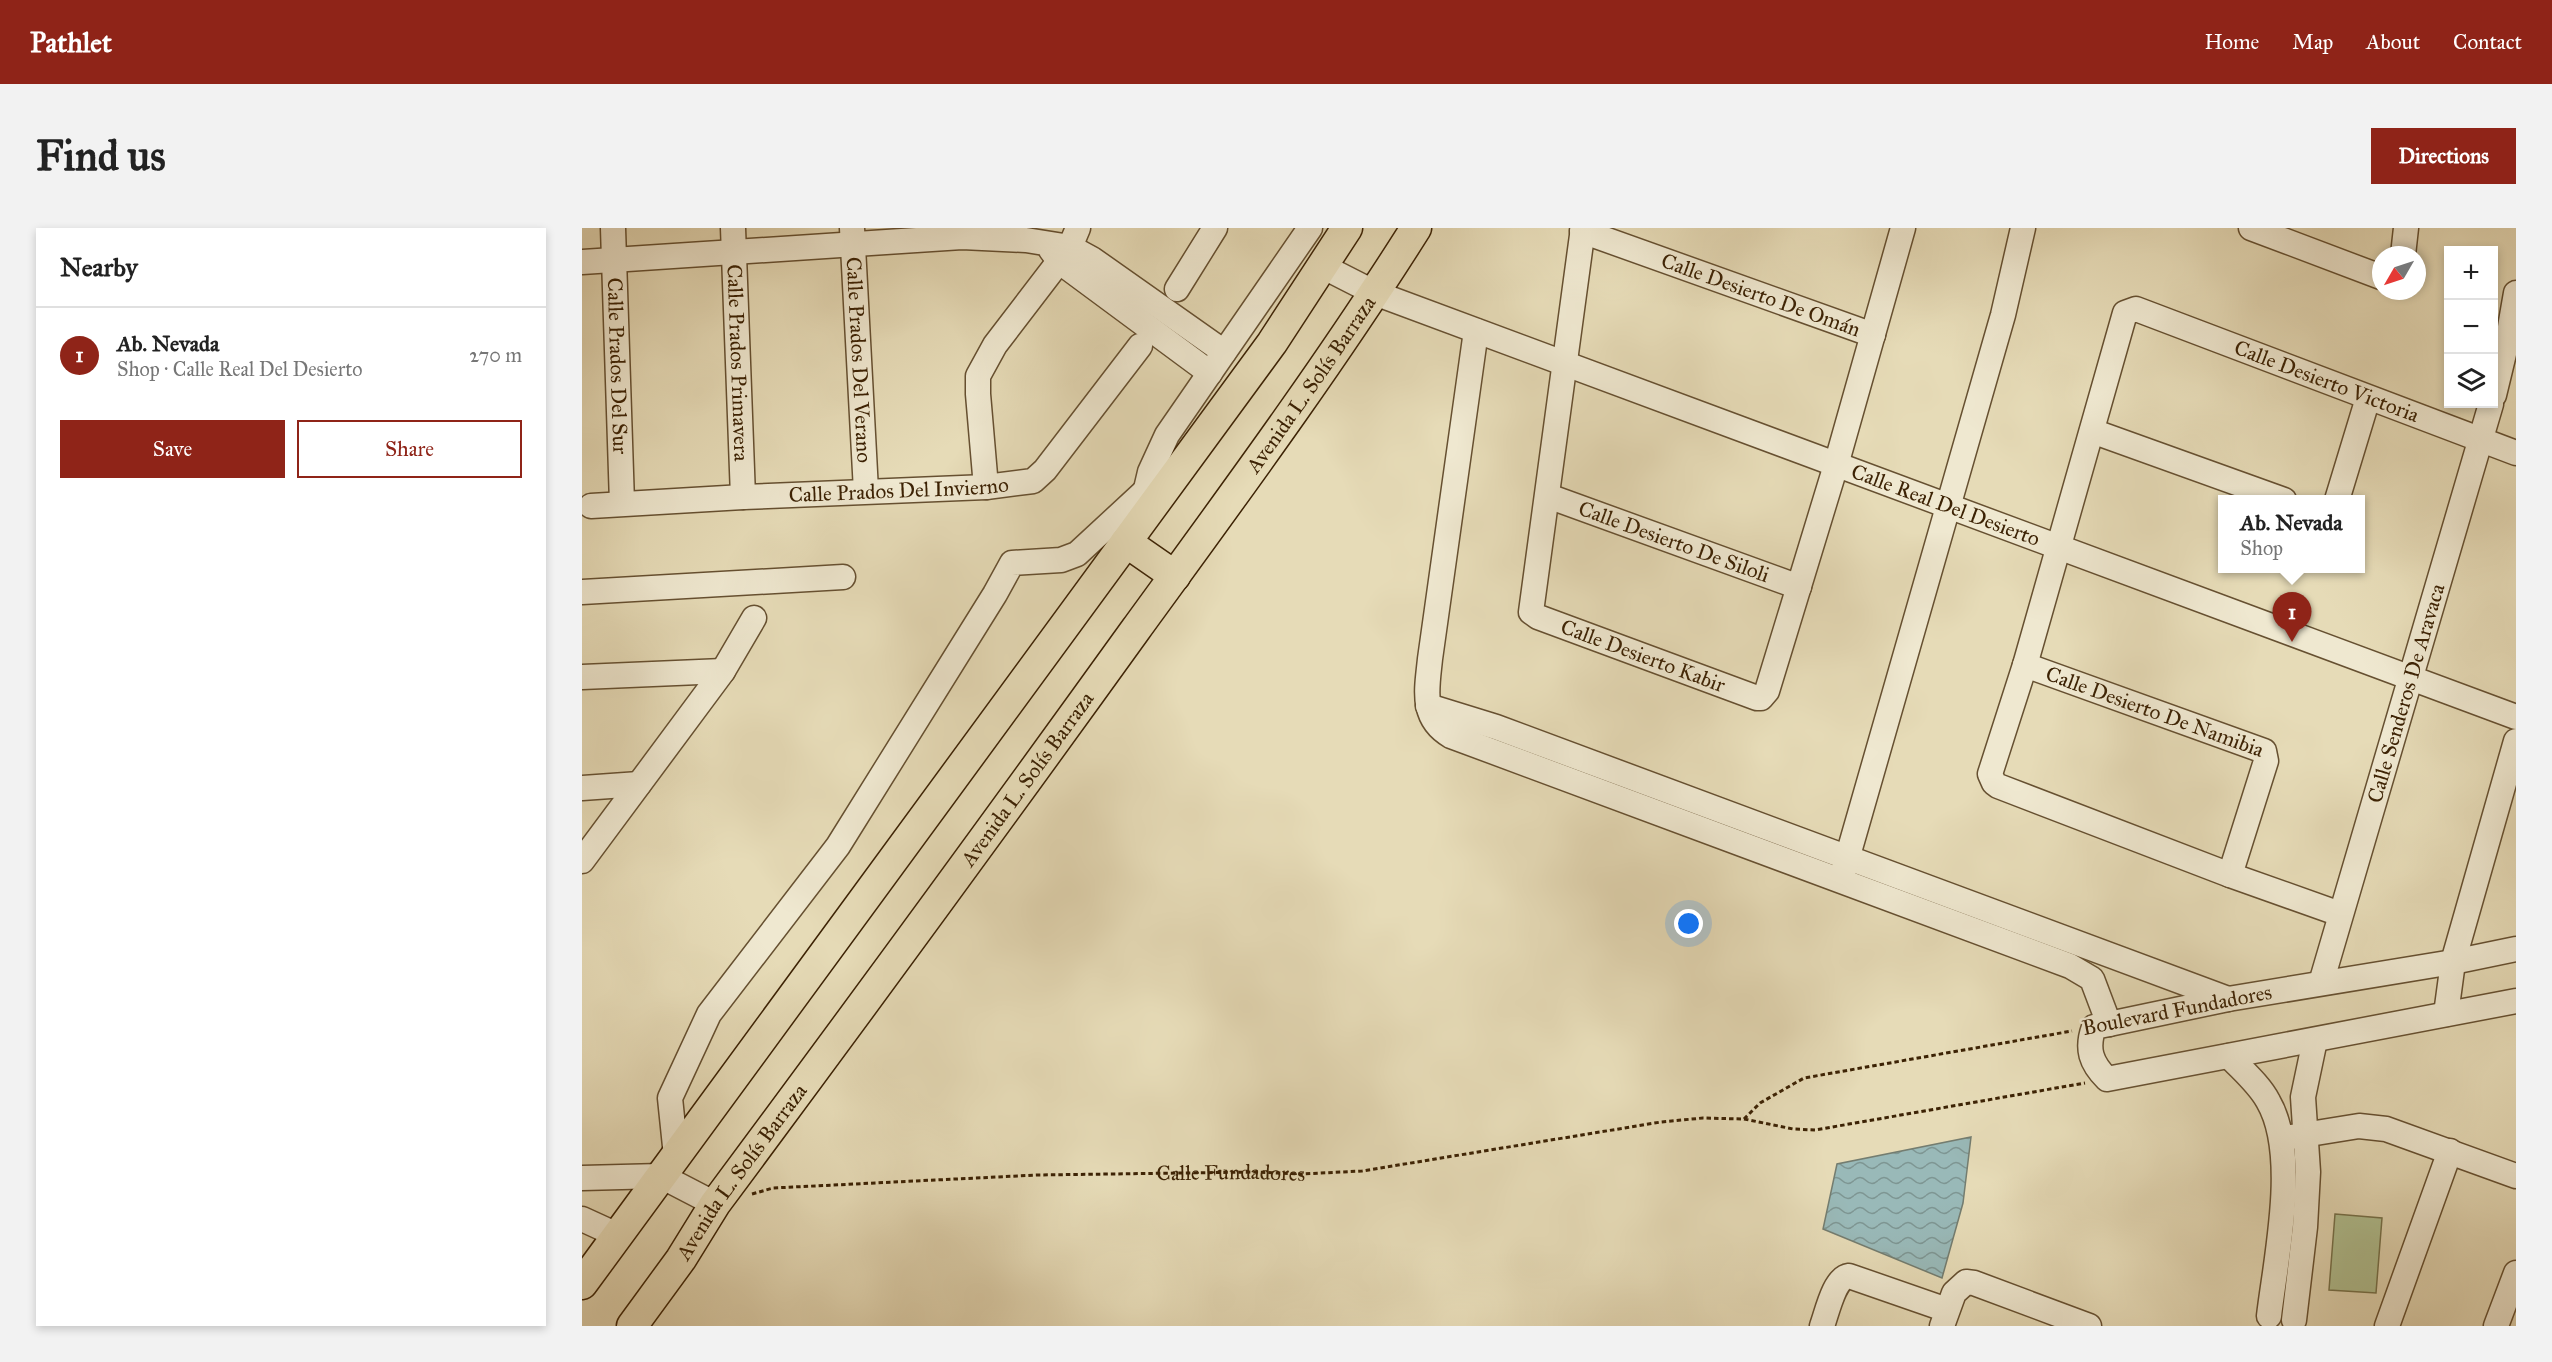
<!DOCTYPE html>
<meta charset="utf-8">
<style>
body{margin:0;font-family:"IM FELL Great Primer",serif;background:#f2f2f2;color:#222}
.controls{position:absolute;right:18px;top:18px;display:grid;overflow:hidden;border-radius:0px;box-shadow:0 3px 9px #0003}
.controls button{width:54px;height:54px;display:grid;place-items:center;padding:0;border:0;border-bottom:2px solid #e0e0e0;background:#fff;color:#222;font:30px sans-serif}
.compass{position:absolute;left:1790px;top:18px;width:54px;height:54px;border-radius:50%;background:#fff;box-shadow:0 3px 9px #0003;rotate:231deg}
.you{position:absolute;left:1107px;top:696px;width:21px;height:21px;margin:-15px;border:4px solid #fff;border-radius:50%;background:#1a73e8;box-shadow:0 0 0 9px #1a73e833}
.badge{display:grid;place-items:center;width:39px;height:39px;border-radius:50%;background:#8f2418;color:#fff;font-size:20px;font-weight:700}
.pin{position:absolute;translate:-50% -50px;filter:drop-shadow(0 2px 3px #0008)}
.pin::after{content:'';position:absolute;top:32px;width:21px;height:18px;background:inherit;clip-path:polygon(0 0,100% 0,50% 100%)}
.popup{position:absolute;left:1636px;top:267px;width:147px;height:78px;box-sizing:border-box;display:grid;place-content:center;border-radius:0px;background:#fff;filter:drop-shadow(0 2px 4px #0005);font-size:20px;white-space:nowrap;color:#767676}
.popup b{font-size:22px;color:#222}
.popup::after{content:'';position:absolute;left:50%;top:100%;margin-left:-12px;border:12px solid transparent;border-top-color:#fff}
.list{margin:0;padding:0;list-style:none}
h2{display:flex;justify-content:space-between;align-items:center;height:78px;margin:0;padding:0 24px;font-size:26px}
h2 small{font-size:20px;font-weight:400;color:#767676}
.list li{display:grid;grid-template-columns:39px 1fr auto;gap:18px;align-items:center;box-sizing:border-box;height:96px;padding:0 24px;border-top:2px solid #e0e0e0}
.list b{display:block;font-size:22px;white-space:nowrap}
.list p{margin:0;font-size:20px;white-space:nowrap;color:#767676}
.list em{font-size:20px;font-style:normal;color:#767676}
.actions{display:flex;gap:12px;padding:18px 24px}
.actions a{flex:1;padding:14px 0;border:2px solid #8f2418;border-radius:0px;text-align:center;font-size:21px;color:#8f2418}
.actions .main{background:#8f2418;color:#fff}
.icon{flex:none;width:33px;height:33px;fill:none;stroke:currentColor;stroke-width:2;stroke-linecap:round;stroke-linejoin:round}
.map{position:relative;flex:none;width:1934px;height:1098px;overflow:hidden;border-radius:0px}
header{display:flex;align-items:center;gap:36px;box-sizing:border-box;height:84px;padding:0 30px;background:#8f2418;color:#fff}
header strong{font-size:28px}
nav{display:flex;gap:33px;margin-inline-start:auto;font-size:21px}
.intro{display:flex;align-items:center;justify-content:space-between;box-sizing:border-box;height:144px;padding:0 36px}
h1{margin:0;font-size:42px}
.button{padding:15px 27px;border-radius:0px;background:#8f2418;color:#fff;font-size:21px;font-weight:700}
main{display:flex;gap:36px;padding:0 36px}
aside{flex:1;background:#fff;border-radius:0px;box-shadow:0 3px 9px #0003}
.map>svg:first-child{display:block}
.pitch{fill:#b1c192;stroke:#76724b;stroke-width:1.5}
.water{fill:url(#water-waves);stroke:#747d70;stroke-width:1.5}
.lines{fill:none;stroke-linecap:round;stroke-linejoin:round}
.minor-casing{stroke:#665031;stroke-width:27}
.major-casing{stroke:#3c2204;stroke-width:33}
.path{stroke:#3c2204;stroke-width:3;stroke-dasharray:4.5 3;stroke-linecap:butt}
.minor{stroke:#efe8d0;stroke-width:24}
.major{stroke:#e6dbb7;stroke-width:30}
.labels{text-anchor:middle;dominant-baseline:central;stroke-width:5;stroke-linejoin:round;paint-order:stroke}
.street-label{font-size:21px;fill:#3c2204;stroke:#efe8d0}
</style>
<header>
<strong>Pathlet</strong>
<nav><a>Home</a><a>Map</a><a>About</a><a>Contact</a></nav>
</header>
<div class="intro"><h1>Find us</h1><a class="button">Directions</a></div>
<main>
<aside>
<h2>Nearby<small></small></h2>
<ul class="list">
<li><span class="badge">1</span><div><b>Ab. Nevada</b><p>Shop · Calle Real Del Desierto</p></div><em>270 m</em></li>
</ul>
<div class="actions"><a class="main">Save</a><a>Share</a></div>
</aside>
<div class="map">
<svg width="1934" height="1098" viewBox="0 0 1934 1098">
<defs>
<pattern id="water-waves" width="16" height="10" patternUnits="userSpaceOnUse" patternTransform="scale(1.5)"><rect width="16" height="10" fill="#99b9b8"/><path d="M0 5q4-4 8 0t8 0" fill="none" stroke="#7e9693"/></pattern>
</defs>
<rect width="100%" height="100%" fill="#e6dbb7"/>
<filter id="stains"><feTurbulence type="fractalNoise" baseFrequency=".00333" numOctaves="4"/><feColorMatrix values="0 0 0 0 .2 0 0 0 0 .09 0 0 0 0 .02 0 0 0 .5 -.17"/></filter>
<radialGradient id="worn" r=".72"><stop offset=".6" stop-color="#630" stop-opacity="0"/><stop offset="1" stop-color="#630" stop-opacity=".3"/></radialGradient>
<path class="pitch" d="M 1753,986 L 1800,990 L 1794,1065 L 1747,1062 Z"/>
<path class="water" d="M 1389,909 L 1381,975 L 1360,1050 L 1241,1001 L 1255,936 Z"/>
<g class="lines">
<g class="minor-casing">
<g id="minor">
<path id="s2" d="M 31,0 L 40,275"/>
<path id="s3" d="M 151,0 L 161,269"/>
<path id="s4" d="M 270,0 L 284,263"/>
<path id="s5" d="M 1001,0 L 949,384 L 956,389 L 1175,470 L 1179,470 L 1185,463 L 1254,237 L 1321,0"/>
<path d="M 1669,0 L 1799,49"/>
<path id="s6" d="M 1000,3 L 1291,107"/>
<path d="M 469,22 L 478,34 L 628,145"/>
<path d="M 1821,27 L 1824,0"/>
<path d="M 0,34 L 380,9 L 444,12 L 488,19 L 510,31 L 642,124"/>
<path id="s7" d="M 742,39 L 793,65 L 1934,489"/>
<path d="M 595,61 L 633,0"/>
<path d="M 894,103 L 848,431 C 845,461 838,490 869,508 L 1488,738 L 1510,751 L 1527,796"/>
<path d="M 1912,167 L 1927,105 L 1934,65"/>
<path d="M 1510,203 L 1702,272"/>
<path d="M 404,259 L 396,166 L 396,148 L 413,117 L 488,19 L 496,0"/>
<path id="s8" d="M 966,268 L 1217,359"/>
<path d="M 1755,272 L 1786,170"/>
<path id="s9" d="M 9,278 L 161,269 L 404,259 L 451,253 L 463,242 L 558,118"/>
<path d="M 560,278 L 568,244 L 585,207 L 728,0"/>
<path d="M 0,364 L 261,349"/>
<path id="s10" d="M 1443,437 L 1682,523 L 1684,533 L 1648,647"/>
<path d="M 0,449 L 141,443"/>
<path d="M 846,478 L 914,499 L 1646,771"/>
<path d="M 0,560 L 57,556"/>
<path d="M 0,633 L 141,443 L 172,390"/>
<path d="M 1261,645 L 1421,87 L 1441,0"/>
<path id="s11" d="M 1758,686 L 1648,647 L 1416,558 L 1412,555 L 1408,546 L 1443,437 L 1543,85 L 1554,81 L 1934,225"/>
<path d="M 1934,721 L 1871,734 L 1646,771 L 1527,796 L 1512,799 C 1504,821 1509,835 1525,851 L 1934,773"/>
<path id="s12" d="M 1739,755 L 1909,176"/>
<path d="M 1864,786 L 1871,734 L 1934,513"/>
<path d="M 1647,828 C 1660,842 1677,856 1686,873 C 1717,926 1694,1029 1687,1088"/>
<path d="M 1709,909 L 1777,898 L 1804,901 L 1934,948"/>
<path d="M 94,928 L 88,870 L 127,786 L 256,618 L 413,366 L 430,335 L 479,332 L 495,326 L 562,264"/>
<path d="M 0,950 L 79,948 L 133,976"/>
<path d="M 0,991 L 35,1007"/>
<path d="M 1712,1092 L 1723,999 L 1726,944 L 1721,869 L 1733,812"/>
<path d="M 1240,1098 C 1245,1085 1252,1050 1267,1048 L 1365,1082"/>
<path d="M 1360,1098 L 1372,1065 L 1384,1054 L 1392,1055 L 1507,1098"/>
<path d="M 1805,1098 L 1868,923"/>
<path d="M 1914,1098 L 1934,1045"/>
</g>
</g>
<g class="major-casing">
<g id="major">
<path d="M 544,314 L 593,348"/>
<path d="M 0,1056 L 690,115 L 765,0"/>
<path id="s13" d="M 50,1098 L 99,1031 L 133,976 C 275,785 415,594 554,401 C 650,269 747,138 834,0"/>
</g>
</g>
<g class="path">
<path d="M 1162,891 L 1178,875 L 1222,850 L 1490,803"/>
<path id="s1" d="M 170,966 L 191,960 L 455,947 L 673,944 L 720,946 L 780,943 L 1079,894 L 1121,890 L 1162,891 L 1211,901 L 1233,902 L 1503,855"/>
</g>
<use href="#minor" class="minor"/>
<use href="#major" class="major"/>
</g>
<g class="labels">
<g class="street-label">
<text stroke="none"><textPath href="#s6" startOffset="190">Calle Desierto De Omán</textPath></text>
<text stroke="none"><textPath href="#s4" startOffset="132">Calle Prados Del Verano</textPath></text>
<text stroke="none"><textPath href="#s3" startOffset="135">Calle Prados Primavera</textPath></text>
<text stroke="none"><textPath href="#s2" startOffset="138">Calle Prados Del Sur</textPath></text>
<text stroke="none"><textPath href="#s11" startOffset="1076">Calle Desierto Victoria</textPath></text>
<text stroke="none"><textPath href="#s13" startOffset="1161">Avenida L. Solís Barraza</textPath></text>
<text stroke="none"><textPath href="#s9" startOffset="308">Calle Prados Del Invierno</textPath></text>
<text stroke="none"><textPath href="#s7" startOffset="666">Calle Real Del Desierto</textPath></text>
<text stroke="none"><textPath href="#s8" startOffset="134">Calle Desierto De Siloli</textPath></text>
<text stroke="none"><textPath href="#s5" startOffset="508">Calle Desierto Kabir</textPath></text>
<text stroke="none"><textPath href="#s12" startOffset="302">Calle Senderos De Aravaca</textPath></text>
<text stroke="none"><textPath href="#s10" startOffset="138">Calle Desierto De Namibia</textPath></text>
<text stroke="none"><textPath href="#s13" startOffset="675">Avenida L. Solís Barraza</textPath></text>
<text transform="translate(1595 782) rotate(-11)">Boulevard Fundadores</text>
<text stroke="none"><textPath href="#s13" startOffset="189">Avenida L. Solís Barraza</textPath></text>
<text stroke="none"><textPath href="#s1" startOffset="480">Calle Fundadores</textPath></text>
</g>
</g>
<rect width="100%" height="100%" filter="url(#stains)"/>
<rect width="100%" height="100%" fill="url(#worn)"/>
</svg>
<div class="controls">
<button>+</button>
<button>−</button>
<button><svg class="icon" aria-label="layers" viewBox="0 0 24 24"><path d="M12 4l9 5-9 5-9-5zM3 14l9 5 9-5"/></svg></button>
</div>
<svg class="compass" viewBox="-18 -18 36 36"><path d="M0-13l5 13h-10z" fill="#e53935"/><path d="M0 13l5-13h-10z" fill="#767676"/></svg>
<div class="you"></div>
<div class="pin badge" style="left:1710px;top:414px">1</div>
<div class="popup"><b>Ab. Nevada</b>Shop</div>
</div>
</main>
